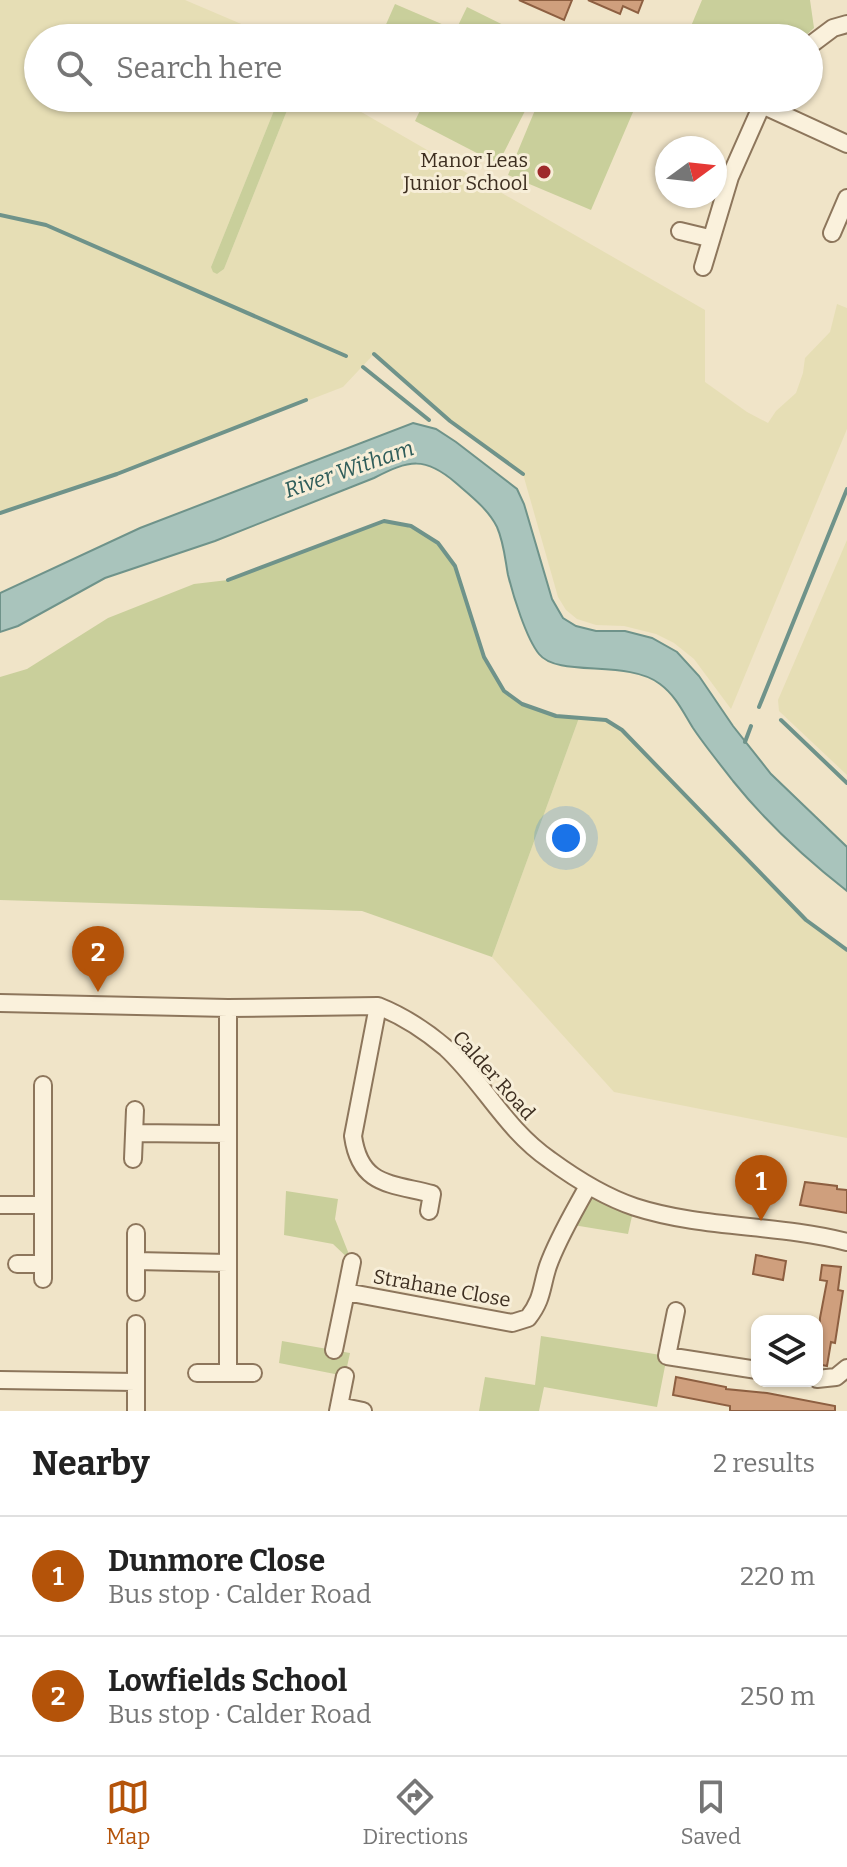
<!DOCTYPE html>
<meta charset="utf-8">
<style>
body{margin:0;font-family:Bitter,serif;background:#f2f2f2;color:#222}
.controls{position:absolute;right:24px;bottom:24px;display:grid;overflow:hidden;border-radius:16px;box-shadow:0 2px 6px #0004}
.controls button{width:72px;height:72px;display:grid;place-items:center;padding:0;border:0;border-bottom:2px solid #e0e0e0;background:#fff;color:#222;font:40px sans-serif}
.compass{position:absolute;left:655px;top:136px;width:72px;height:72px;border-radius:50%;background:#fff;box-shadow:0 2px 6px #0004;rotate:75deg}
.you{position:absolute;left:566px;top:838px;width:28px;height:28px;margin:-20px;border:6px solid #fff;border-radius:50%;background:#1a73e8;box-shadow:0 0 0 12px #1a73e833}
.badge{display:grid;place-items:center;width:52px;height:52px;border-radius:50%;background:#b45309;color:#fff;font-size:26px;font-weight:700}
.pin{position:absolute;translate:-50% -66px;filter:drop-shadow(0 2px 4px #0008)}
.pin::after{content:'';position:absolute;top:42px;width:28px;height:24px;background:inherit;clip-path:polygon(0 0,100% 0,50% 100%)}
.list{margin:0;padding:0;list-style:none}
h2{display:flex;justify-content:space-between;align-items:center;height:104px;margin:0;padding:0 32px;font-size:34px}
h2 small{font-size:26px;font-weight:400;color:#767676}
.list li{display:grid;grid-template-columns:52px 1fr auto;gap:24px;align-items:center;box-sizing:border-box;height:120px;padding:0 32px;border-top:2px solid #e0e0e0}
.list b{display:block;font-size:30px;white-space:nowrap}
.list p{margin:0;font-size:26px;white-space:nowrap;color:#767676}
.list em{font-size:26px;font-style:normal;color:#767676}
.icon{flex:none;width:44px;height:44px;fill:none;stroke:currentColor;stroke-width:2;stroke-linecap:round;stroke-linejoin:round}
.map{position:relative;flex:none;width:847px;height:1411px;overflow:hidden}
.search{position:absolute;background:#fff;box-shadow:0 2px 6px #0004;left:24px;right:24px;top:24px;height:88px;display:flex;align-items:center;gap:20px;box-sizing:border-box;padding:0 28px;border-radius:44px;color:#767676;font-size:30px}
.sheet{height:344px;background:#fff}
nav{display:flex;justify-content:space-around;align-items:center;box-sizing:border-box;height:112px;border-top:2px solid #e0e0e0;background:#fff;font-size:22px;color:#767676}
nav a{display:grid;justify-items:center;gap:4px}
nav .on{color:#b45309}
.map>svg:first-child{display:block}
.farmland{fill:#e6deb5}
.green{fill:#c9cf9b}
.water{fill:#a9c4bc;stroke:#6f938a;stroke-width:2}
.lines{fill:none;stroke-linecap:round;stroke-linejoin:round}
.stream{stroke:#6f938a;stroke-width:4}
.building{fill:#cf9f7d;stroke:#8d5f41;stroke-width:2}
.minor-casing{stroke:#8d765c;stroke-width:20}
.minor{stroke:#faf1dc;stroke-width:16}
.poi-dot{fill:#9e2a2b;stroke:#f7eed8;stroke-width:3}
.labels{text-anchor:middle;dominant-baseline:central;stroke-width:6;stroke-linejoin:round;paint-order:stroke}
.poi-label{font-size:20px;fill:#3d2e20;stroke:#f7eed8;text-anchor:end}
.street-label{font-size:20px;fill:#3d2e20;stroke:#f7eed8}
.water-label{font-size:22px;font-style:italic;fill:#2f5d5a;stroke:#f7eed8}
</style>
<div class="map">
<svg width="847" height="1411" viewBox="0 0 847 1411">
<rect width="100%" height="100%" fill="#f0e4c8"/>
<path class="farmland" d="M 0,0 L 185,0 L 274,38 L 38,38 L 38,98 L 279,98 L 211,267 L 217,274 L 224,269 L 292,98 L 337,98 L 705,310 L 705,382 L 747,412 L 768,423 L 776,411 L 796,393 L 803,373 L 805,358 L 830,332 L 837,304 L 847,308 L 847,429 L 731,709 L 694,659 L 674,643 L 656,634 L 624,626 L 596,625 L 577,619 L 566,610 L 558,597 L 523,474 L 450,421 L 374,354 L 343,387 L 117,474 L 0,513 Z
M 847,540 L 847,775 L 779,711 L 778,700 Z
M 579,718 L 606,720 L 622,730 L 806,920 L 847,950 L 847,1138 L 614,1092 L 492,957 Z"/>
<path class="green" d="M 702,0 L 810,0 L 814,28 L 803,38 L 686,38 Z
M 395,4 L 451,28 L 447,38 L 380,38 Z
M 467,7 L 530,38 L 452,38 Z
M 279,98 L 292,98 L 224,269 L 217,274 L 213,272 L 211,267 Z
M 426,98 L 499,98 L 525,111 L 498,164 L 415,121 Z
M 540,98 L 639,98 L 591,210 L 508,175 Z
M 384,521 C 479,538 455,605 492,670 C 495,676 499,686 504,691 C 522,710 555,716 579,718 L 492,957 L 362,911 L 0,900 L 0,677 L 27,669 L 108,618 L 194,584 L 228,580 Z
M 588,1186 L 634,1207 L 628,1234 L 567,1224 Z
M 286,1191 L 338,1199 L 335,1219 L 352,1262 L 333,1244 L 284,1235 Z
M 541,1336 L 667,1356 L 657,1407 L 544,1387 L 539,1411 L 479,1411 L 485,1377 L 535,1385 Z
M 282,1341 L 350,1353 L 345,1376 L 279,1363 Z"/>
<path class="water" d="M 413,423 L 436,429 L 456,442 L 517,489 L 524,504 L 552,599 L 563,618 L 576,626 L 596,631 L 625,631 L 652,638 L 677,652 L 699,676 L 733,726 L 771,774 L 847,847 L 847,891 C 806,859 766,822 733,781 C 720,764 705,746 693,728 C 683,712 676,696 660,684 C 628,659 558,678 539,654 C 526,638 513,595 508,575 C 505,559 504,543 497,527 C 488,509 471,496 456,483 C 425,456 409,460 374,478 L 215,541 L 105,578 L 18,626 L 0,632 L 0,593 L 140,528 Z"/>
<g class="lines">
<path class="stream" d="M 0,215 L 46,225 L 346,356
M 374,354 L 450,421 L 523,474
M 363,367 L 429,420
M 0,513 L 117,474 L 306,400
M 228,580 L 384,521 L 411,526 L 438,543 L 455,566 L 484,657 L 504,691 L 522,704 L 556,716 L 606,720 L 622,730 L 806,920 L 847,950
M 759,707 L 847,489
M 781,720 L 847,783
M 745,742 L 751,726"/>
</g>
<path class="building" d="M 519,0 L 572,0 L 564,20 Z
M 588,0 L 643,0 L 638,13 L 623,6 L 620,14 Z
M 805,1182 L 837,1186 L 837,1189 L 847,1190 L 847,1213 L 800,1205 Z
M 756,1255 L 786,1261 L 783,1280 L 753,1274 Z
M 822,1265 L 841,1267 L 838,1290 L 843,1291 L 835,1343 L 831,1342 L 827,1366 L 817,1364 L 820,1318 L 827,1281 L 820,1280 Z
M 676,1377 L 726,1387 L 726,1389 L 767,1393 L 835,1406 L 835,1411 L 730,1411 L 730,1406 L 673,1395 Z"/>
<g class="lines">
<g class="minor-casing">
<path id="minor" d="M 809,46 L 833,28 L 847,24
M 760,104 L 847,144
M 680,231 L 709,238
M 832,233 L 847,198
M 703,267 L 730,177 L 765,98
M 0,1003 L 228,1008 L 378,1006 C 403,1016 426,1031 446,1048 C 484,1083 505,1129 550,1160 C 576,1179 605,1197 635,1207 C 703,1229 778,1224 847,1242
M 378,1006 L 353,1136 C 360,1186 390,1183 432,1194 L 429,1211
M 228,1008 L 228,1373 L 253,1373
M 43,1085 L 43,1279
M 134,1133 L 228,1134
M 133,1159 L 135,1110
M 0,1205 L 43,1205
M 136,1261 L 228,1263
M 352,1262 L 346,1292 L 512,1323 L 528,1318 C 543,1299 541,1287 548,1266 C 558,1238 574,1212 588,1186
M 17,1264 L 43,1264
M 136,1292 L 136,1233
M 676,1311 L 667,1356 L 757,1370
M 136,1324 L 136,1411
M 334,1350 L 346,1292
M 197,1373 L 228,1373
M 817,1379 L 836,1377 L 847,1368
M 0,1380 L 136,1382
M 339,1406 L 363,1411
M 338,1411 L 345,1376"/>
</g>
<use href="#minor" class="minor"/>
</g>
<circle class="poi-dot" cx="544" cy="172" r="8"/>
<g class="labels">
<g class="poi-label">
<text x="528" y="160">Manor Leas<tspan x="528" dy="23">Junior School</tspan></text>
</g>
<g class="street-label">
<text transform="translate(494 1075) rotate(48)">Calder Road</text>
<text transform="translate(442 1288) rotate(10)">Strahane Close</text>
</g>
<g class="water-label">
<text transform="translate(349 469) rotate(-19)">River Witham</text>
</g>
</g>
</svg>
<div class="controls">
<button><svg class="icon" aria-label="layers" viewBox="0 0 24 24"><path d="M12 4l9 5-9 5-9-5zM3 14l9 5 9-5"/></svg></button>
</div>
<svg class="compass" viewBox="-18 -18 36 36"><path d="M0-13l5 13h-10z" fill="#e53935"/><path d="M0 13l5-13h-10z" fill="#767676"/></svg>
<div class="you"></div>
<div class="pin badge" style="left:761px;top:1221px">1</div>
<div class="pin badge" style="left:98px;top:992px">2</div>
<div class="search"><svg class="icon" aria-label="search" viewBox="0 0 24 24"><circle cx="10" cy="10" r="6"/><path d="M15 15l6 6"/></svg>Search here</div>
</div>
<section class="sheet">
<h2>Nearby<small>2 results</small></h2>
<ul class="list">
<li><span class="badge">1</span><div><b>Dunmore Close</b><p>Bus stop · Calder Road</p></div><em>220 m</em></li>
<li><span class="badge">2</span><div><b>Lowfields School</b><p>Bus stop · Calder Road</p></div><em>250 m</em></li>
</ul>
</section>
<nav>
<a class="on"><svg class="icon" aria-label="map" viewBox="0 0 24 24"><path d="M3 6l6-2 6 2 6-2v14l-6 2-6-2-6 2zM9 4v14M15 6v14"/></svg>Map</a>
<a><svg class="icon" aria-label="directions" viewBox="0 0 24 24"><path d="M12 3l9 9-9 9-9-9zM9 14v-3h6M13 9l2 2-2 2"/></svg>Directions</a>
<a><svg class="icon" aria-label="saved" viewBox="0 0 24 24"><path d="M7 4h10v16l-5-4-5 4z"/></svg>Saved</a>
</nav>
